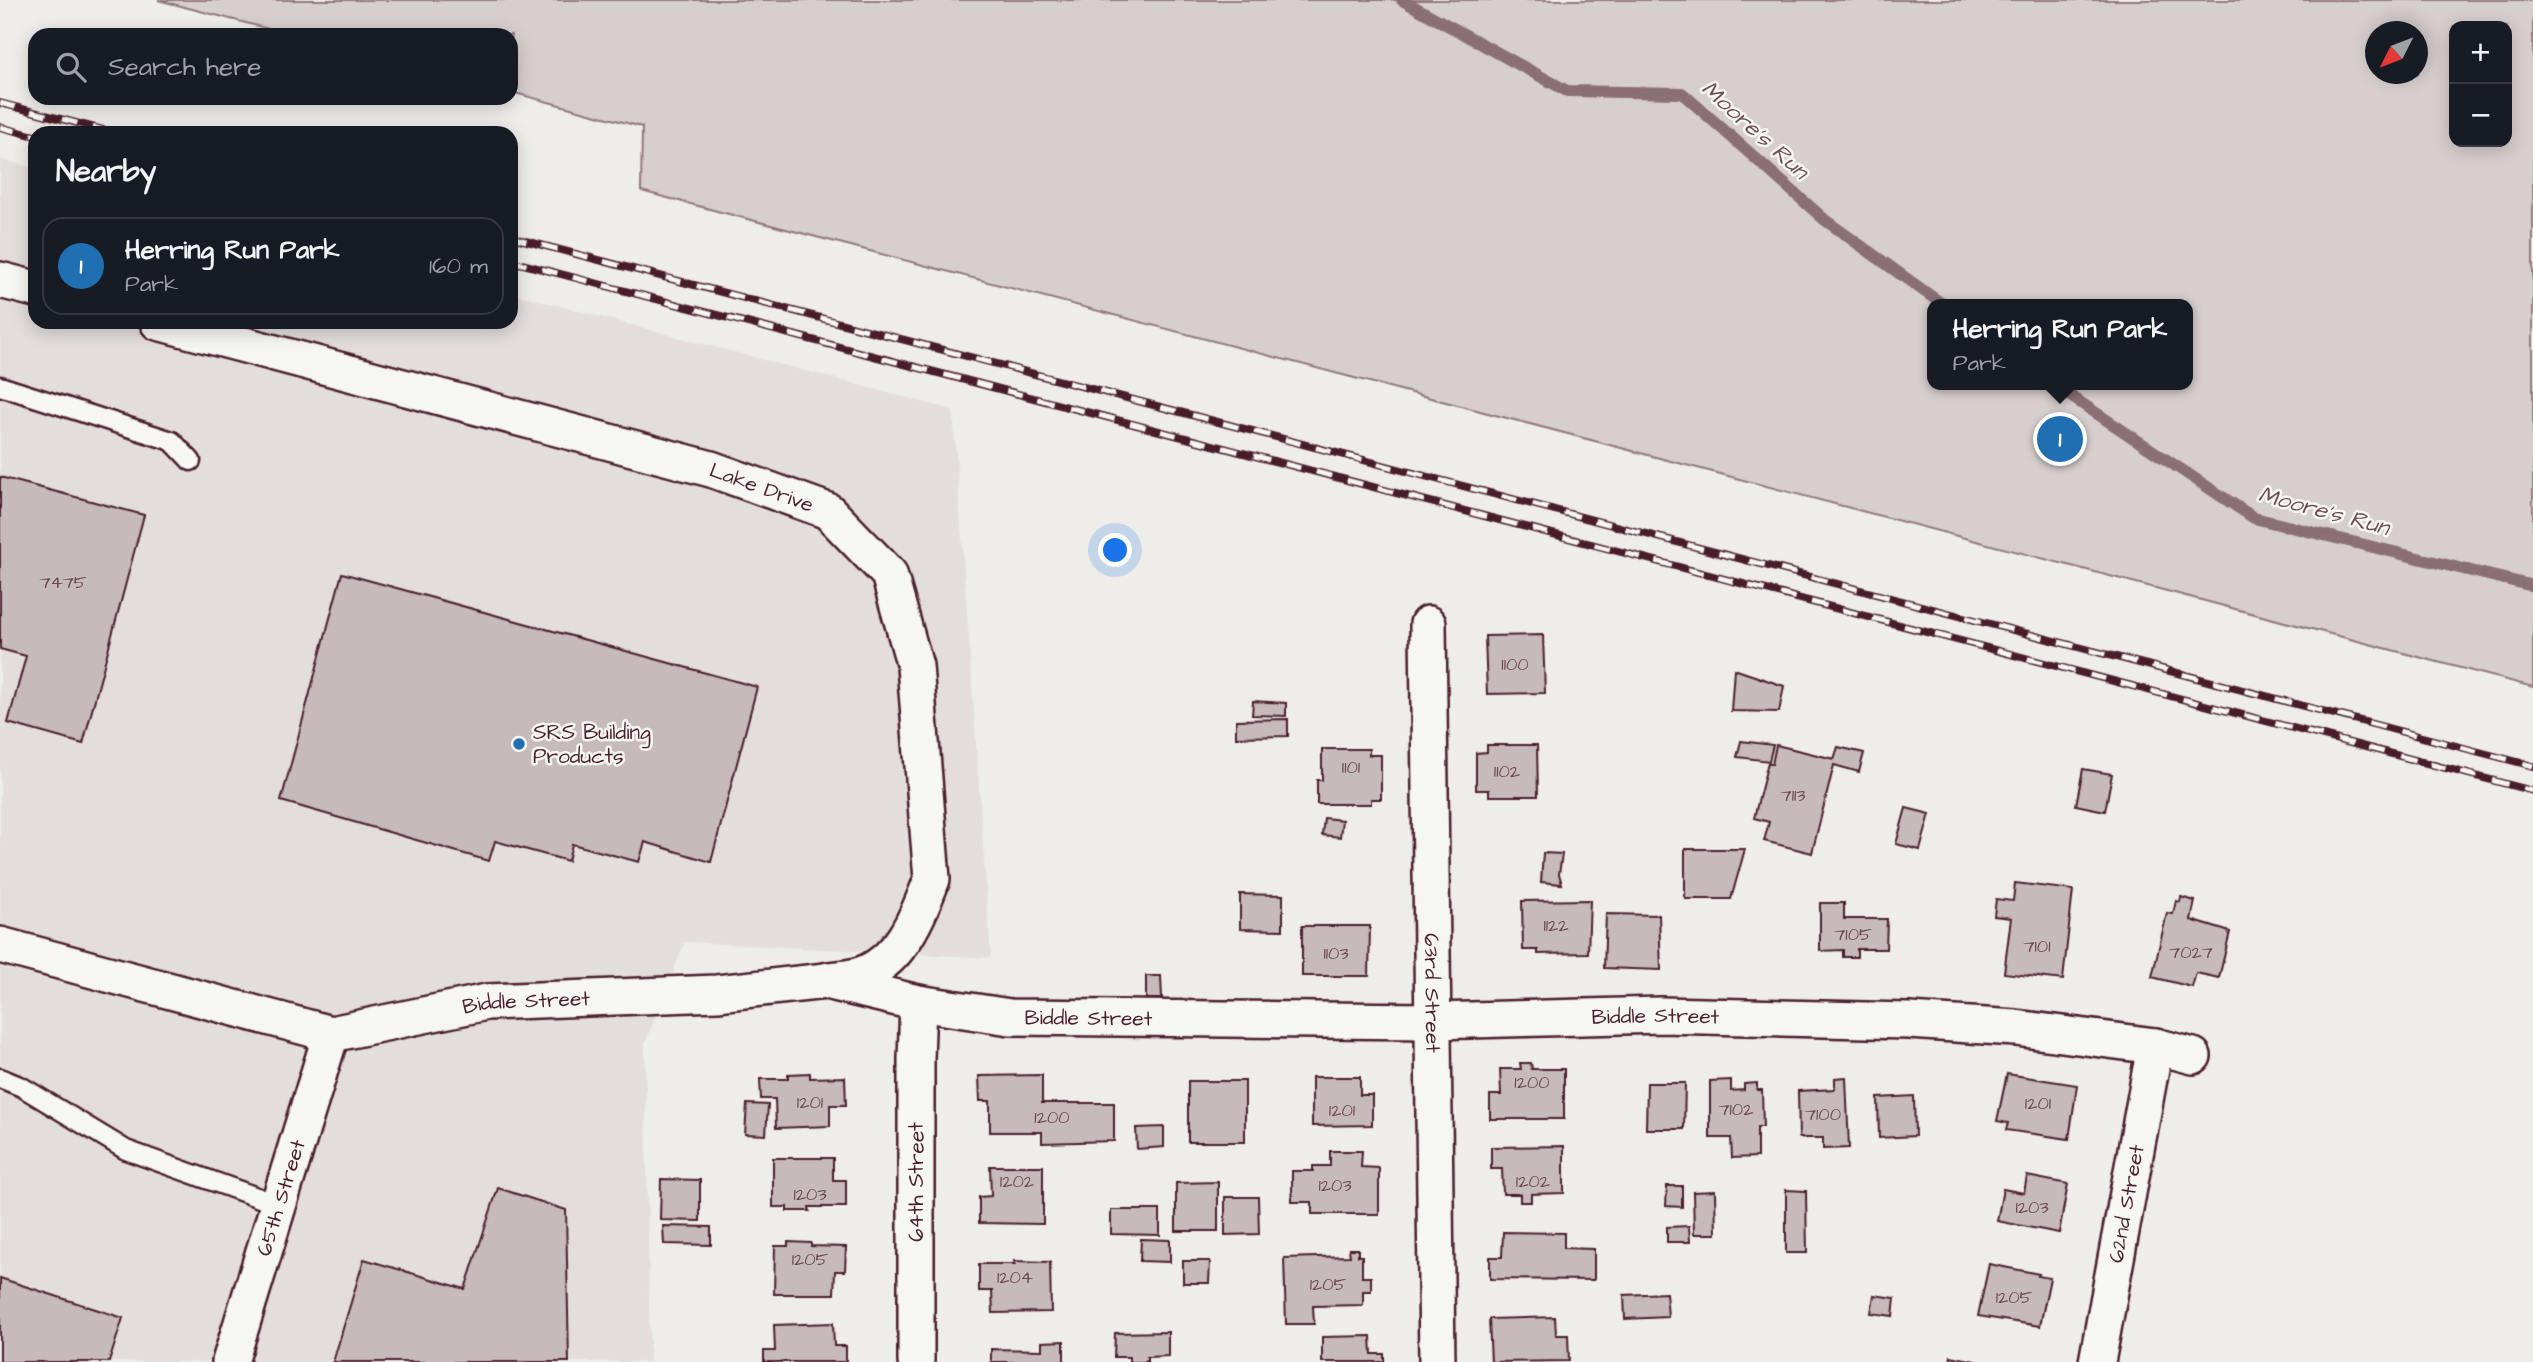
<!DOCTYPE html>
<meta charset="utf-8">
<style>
body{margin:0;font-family:"Architects Daughter",sans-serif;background:#20242c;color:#f1f3f6}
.controls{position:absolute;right:21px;top:21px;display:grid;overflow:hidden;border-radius:14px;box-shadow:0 4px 18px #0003}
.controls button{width:63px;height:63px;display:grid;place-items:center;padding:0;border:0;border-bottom:2px solid #363941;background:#171b24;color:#f1f3f6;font:35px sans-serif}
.compass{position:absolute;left:2365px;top:21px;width:63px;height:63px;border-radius:50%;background:#171b24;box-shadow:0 4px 18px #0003;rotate:228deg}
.you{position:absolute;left:1116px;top:551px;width:24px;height:24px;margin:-18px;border:5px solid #fff;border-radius:50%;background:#1a73e8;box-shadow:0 0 0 10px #1a73e833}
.badge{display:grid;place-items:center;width:46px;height:46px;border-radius:50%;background:#1f6fb2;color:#fff;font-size:23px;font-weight:700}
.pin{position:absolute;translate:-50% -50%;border:4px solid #fff;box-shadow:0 2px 7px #0006}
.popup{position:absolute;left:1927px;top:299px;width:266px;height:91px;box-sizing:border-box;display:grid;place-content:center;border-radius:14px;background:#171b24;filter:drop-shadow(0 2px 5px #0005);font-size:23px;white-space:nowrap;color:#9ea1a6}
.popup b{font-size:26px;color:#f1f3f6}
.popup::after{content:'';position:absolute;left:50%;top:100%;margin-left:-14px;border:14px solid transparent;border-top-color:#171b24}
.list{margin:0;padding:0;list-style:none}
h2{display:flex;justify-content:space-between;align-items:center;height:91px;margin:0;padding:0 28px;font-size:30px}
h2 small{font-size:23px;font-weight:400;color:#9ea1a6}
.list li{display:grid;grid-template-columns:46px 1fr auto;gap:21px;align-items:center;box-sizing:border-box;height:98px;margin:0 14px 14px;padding:0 14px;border:2px solid #363941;border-radius:21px}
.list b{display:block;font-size:26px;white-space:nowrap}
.list p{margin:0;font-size:23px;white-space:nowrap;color:#9ea1a6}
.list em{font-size:23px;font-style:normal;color:#9ea1a6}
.icon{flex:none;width:38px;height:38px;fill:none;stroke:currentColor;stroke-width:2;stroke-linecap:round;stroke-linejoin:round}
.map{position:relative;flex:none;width:2533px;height:1362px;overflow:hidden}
.search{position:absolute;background:#171b24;box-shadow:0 4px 18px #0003;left:28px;top:28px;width:490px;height:77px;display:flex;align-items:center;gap:18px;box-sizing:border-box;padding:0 24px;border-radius:21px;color:#9ea1a6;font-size:26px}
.panel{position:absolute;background:#171b24;box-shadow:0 4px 18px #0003;left:28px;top:126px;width:490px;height:203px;border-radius:21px}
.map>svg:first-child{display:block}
.built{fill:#e3dedc}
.green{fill:#d7cfce;stroke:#90777c;stroke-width:2;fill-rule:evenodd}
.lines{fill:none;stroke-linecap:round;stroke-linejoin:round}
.stream{stroke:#8a6f74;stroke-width:12}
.building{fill:#c6babb;stroke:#4a1f2b;stroke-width:2}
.lane-casing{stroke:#4a1f2b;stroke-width:23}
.street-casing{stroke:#4a1f2b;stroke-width:40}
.lane{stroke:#f6f6f2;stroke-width:18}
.street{stroke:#f6f6f2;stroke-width:35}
.rail-casing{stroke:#4a1f2b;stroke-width:8}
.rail{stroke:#f6f6f2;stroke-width:5;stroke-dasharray:16;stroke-linecap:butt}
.poi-dot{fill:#1f6fb2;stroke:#f6f6f2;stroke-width:2.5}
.labels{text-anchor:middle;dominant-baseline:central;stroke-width:5;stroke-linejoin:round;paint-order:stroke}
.number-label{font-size:18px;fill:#69464f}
.street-label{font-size:21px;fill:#4a1f2b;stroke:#f6f6f2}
.poi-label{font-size:21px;fill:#4a1f2b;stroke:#f6f6f2;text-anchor:start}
.water-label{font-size:23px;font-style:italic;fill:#6f4e56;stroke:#f6f6f2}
</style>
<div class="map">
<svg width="2533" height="1362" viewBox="0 0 2533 1362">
<rect width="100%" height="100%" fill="#efedea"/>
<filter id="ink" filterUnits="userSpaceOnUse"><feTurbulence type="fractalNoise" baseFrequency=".0143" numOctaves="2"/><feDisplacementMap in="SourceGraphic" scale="14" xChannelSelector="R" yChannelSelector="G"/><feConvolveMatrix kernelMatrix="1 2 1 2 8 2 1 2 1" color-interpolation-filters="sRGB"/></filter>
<g filter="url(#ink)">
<path class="built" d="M 0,159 L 35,168 L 35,322 L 511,322 L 511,293 L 953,410 L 991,958 L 685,942 L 645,1043 L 650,1362 L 0,1362 Z"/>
<path class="green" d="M 158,0 L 2533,0 L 2533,687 L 641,191 L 642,127 L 511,92 L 511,35 L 292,35 ZM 2454,26 L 2507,26 L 2507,142 L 2454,142 ZM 2376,32 L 2418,32 L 2418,74 L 2376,74 ZM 1932,304 L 2188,304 L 2188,385 L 1932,385 Z"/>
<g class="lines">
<path class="stream" d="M 1402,0 L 1567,91 L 1682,93 L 1825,220 L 1942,304
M 2054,385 L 2254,518 L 2533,586"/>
</g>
<path class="building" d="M 0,477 L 144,515 L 83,744 L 8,723 L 26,656 L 0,649 Z
M 342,573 L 757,687 L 711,862 L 645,842 L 639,862 L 572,844 L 568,861 L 495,841 L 489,861 L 281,801 Z
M 1543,635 L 1545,693 L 1487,694 L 1485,636 Z
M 1734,669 L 1784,686 L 1779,712 L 1731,711 Z
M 1253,701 L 1286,703 L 1286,716 L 1252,715 Z
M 1288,719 L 1288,736 L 1236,737 L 1236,720 Z
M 1741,741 L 1773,745 L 1769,761 L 1737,757 Z
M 1487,745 L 1537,745 L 1538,796 L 1489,796 L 1489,790 L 1476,790 L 1476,753 L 1487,752 Z
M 1776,745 L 1834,759 L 1838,747 L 1864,753 L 1859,772 L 1834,765 L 1812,853 L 1764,841 L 1769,822 L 1754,818 L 1768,762 L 1772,764 Z
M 1322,749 L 1369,749 L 1369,755 L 1381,755 L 1381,799 L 1371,799 L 1371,804 L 1317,804 L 1317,780 L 1322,780 Z
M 2083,769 L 2112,774 L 2105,811 L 2076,805 Z
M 1906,808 L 1930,814 L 1920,850 L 1896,844 Z
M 1324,818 L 1342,820 L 1340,837 L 1322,835 Z
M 1685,849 L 1745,849 L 1731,899 L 1685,899 Z
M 1543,853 L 1562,854 L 1559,874 L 1562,884 L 1541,882 Z
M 2015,883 L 2073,890 L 2063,980 L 2004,973 L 2011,918 L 1994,916 L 1996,899 L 2013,901 Z
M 1240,894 L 1283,895 L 1283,930 L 1240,929 Z
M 2181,897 L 2195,901 L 2191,920 L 2230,932 L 2219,978 L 2196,973 L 2192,987 L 2152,977 L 2167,913 L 2173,914 L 2176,901 L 2180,902 Z
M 1590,900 L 1588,953 L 1538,954 L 1538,950 L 1523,950 L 1522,901 Z
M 1820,903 L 1844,903 L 1844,919 L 1887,919 L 1886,949 L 1857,949 L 1857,957 L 1843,957 L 1843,950 L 1820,951 Z
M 1606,914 L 1659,915 L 1661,970 L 1604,968 Z
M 1302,926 L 1370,926 L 1369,976 L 1302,976 Z
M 1146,976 L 1161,976 L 1162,999 L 1146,999 Z
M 1520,1063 L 1531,1063 L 1532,1069 L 1564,1069 L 1564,1119 L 1490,1119 L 1490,1095 L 1501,1095 L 1500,1069 L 1521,1069 Z
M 810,1073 L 810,1078 L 845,1077 L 846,1105 L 830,1105 L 830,1126 L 776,1128 L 775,1099 L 761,1099 L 760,1079 L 788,1079 L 788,1074 Z
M 2007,1074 L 2077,1085 L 2069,1139 L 2006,1130 L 2008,1123 L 1997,1121 Z
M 1042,1075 L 1042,1103 L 1114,1103 L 1114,1141 L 1042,1143 L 1042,1132 L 990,1132 L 990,1101 L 980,1101 L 979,1076 Z
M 1312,1077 L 1360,1077 L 1360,1095 L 1372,1095 L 1372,1125 L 1312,1126 Z
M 1846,1077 L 1849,1148 L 1823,1149 L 1823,1138 L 1799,1138 L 1798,1091 L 1835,1089 L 1835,1078 Z
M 1731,1080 L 1731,1091 L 1744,1090 L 1744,1084 L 1757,1083 L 1757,1090 L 1762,1090 L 1763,1127 L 1757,1127 L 1757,1157 L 1732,1158 L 1731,1138 L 1710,1138 L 1710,1081 Z
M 1188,1081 L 1245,1081 L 1245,1142 L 1188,1142 Z
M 1647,1083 L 1685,1083 L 1684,1129 L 1646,1129 Z
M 1914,1096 L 1915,1136 L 1879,1138 L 1878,1098 Z
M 747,1104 L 768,1105 L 766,1135 L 745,1134 Z
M 1164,1127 L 1164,1147 L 1137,1149 L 1136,1128 Z
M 1564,1146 L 1564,1193 L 1531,1194 L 1531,1202 L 1520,1202 L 1520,1194 L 1503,1194 L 1502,1169 L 1491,1169 L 1491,1147 Z
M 1330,1151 L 1362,1151 L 1361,1167 L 1379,1168 L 1379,1214 L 1312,1214 L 1312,1202 L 1292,1202 L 1292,1171 L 1313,1171 L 1313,1166 L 1330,1166 Z
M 773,1158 L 833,1158 L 833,1180 L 846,1180 L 846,1207 L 809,1207 L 810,1211 L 787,1211 L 787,1207 L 773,1207 Z
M 990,1166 L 1043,1166 L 1043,1224 L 979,1223 L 979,1197 L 991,1196 Z
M 2027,1176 L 2068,1184 L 2059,1233 L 1997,1221 L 2003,1189 L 2024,1193 Z
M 661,1179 L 700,1180 L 700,1221 L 660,1220 Z
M 1218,1182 L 1218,1231 L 1176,1231 L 1176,1183 Z
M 1667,1186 L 1682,1186 L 1682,1207 L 1666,1206 Z
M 498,1188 L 566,1210 L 569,1362 L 333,1362 L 364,1259 L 465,1289 Z
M 1786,1190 L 1806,1191 L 1807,1253 L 1786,1253 Z
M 1715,1191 L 1716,1234 L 1694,1234 L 1693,1192 Z
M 1225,1197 L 1258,1197 L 1259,1234 L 1225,1235 Z
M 1111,1210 L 1160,1210 L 1160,1235 L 1111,1234 Z
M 663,1226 L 711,1227 L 711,1245 L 664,1244 Z
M 1689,1226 L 1690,1242 L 1667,1242 L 1667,1227 Z
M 1503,1232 L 1564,1233 L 1564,1248 L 1594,1249 L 1594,1280 L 1490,1279 L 1490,1257 L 1502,1257 Z
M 1141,1239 L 1170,1240 L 1170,1262 L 1140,1261 Z
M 788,1242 L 811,1243 L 811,1246 L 846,1247 L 845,1271 L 835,1271 L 834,1294 L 774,1294 L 775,1246 L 788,1246 Z
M 1349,1249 L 1358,1249 L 1358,1256 L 1362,1256 L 1362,1277 L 1371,1277 L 1371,1291 L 1363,1291 L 1363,1305 L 1313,1306 L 1314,1324 L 1286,1324 L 1284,1258 L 1350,1256 Z
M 1014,1261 L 1050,1262 L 1051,1312 L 993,1313 L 992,1291 L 979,1291 L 979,1264 L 1015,1264 Z
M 1183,1261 L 1210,1261 L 1209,1283 L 1183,1283 Z
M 1989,1264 L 2039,1274 L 2038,1276 L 2050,1278 L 2040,1326 L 1978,1316 Z
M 0,1278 L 123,1318 L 109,1362 L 0,1362 Z
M 1666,1293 L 1668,1317 L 1625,1319 L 1624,1295 Z
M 1874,1295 L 1895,1298 L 1893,1316 L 1871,1313 Z
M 1555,1317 L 1556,1335 L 1568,1335 L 1569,1361 L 1491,1362 L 1489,1319 Z
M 833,1323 L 834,1346 L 846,1346 L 846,1362 L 764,1362 L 764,1351 L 775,1351 L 774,1325 Z
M 1168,1332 L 1168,1356 L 1147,1357 L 1147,1362 L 1129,1362 L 1129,1357 L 1114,1357 L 1115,1333 Z
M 1371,1336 L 1372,1354 L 1384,1354 L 1384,1362 L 1322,1362 L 1322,1337 Z
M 1064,1341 L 1064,1362 L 991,1362 L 991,1349 L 1042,1350 L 1042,1342 Z
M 1951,1356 L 1980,1362 L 1950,1362 Z"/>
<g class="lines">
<g class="lane-casing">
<path id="lane" d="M 0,386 L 172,441 L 191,461
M 0,1078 L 22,1087 L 126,1150 L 279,1205"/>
</g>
<g class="street-casing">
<g id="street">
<path d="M 0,280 L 35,289"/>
<path id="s1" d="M 158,322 L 711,469 L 828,511 L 889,574 L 915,666 L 932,879 C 918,916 900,964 857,976 C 848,978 838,979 829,980"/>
<path id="s2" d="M 1428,624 L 1437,1362"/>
<path id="s3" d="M 0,945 L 331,1034 L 487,1002 L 717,993 L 826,981 L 918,1003 L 1010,1017 L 1434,1021 L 1661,1015 L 1909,1021 L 2016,1028 L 2155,1046 L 2193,1056"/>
<path id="s4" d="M 230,1362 L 331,1034"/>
<path d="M 916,1362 L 916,1059 L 918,1003"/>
<path id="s5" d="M 2097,1362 L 2155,1046"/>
</g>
</g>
<use href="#lane" class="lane"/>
<use href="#street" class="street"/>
<g class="rail-casing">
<path id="rail" d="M 0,103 L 115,133
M 0,127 L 35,136
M 511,237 L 2533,766
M 511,261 L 2533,791"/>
</g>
<use href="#rail" class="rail"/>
</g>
</g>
<circle class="poi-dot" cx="519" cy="744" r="7"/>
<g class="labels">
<g class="number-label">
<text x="63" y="582">7475</text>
<text x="1515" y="664">1100</text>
<text x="1351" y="767">1101</text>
<text x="1507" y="771">1102</text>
<text x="1793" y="795">7113</text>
<text x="1556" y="925">1122</text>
<text x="1853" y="934">7105</text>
<text x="2037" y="946">7101</text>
<text x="2191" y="952">7027</text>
<text x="1336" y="953">1103</text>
<text x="1532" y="1082">1200</text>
<text x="810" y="1102">1201</text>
<text x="2038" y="1103">1201</text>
<text x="1736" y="1109">7102</text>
<text x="1342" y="1110">1201</text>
<text x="1823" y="1114">7100</text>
<text x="1052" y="1117">1200</text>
<text x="1017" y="1181">1202</text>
<text x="1533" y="1181">1202</text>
<text x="1335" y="1185">1203</text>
<text x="810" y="1194">1203</text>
<text x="2032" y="1207">1203</text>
<text x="810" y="1259">1205</text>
<text x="1015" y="1277">1204</text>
<text x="1328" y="1284">1205</text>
<text x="2014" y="1297">1205</text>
</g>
<g class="street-label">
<text stroke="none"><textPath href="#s1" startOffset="626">Lake Drive</textPath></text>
<text stroke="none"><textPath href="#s2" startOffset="369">63rd Street</textPath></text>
<text stroke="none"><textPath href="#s3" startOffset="541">Biddle Street</textPath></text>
<text stroke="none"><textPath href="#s3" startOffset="1675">Biddle Street</textPath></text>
<text stroke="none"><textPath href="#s3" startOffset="1108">Biddle Street</textPath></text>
<text transform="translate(916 1182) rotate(-90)">64th Street</text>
<text stroke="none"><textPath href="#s4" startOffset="172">65th Street</textPath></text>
<text stroke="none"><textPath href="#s5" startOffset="161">62nd Street</textPath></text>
</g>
<g class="poi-label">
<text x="533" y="732">SRS Building<tspan x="533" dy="24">Products</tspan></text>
</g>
<g class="water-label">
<text transform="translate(1755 130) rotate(42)">Moore's Run</text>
<text transform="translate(2324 511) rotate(15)">Moore's Run</text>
</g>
</g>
</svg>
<div class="controls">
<button>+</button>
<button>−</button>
</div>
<svg class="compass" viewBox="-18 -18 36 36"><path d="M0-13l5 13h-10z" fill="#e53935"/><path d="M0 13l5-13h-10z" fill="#9ea1a6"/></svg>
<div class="you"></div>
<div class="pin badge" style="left:2060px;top:439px">1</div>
<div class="popup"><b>Herring Run Park</b>Park</div>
<div class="search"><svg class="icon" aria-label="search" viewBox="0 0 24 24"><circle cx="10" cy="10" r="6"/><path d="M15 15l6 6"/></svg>Search here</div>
<section class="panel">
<h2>Nearby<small></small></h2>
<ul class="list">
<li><span class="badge">1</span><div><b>Herring Run Park</b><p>Park</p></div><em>160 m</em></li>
</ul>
</section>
</div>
